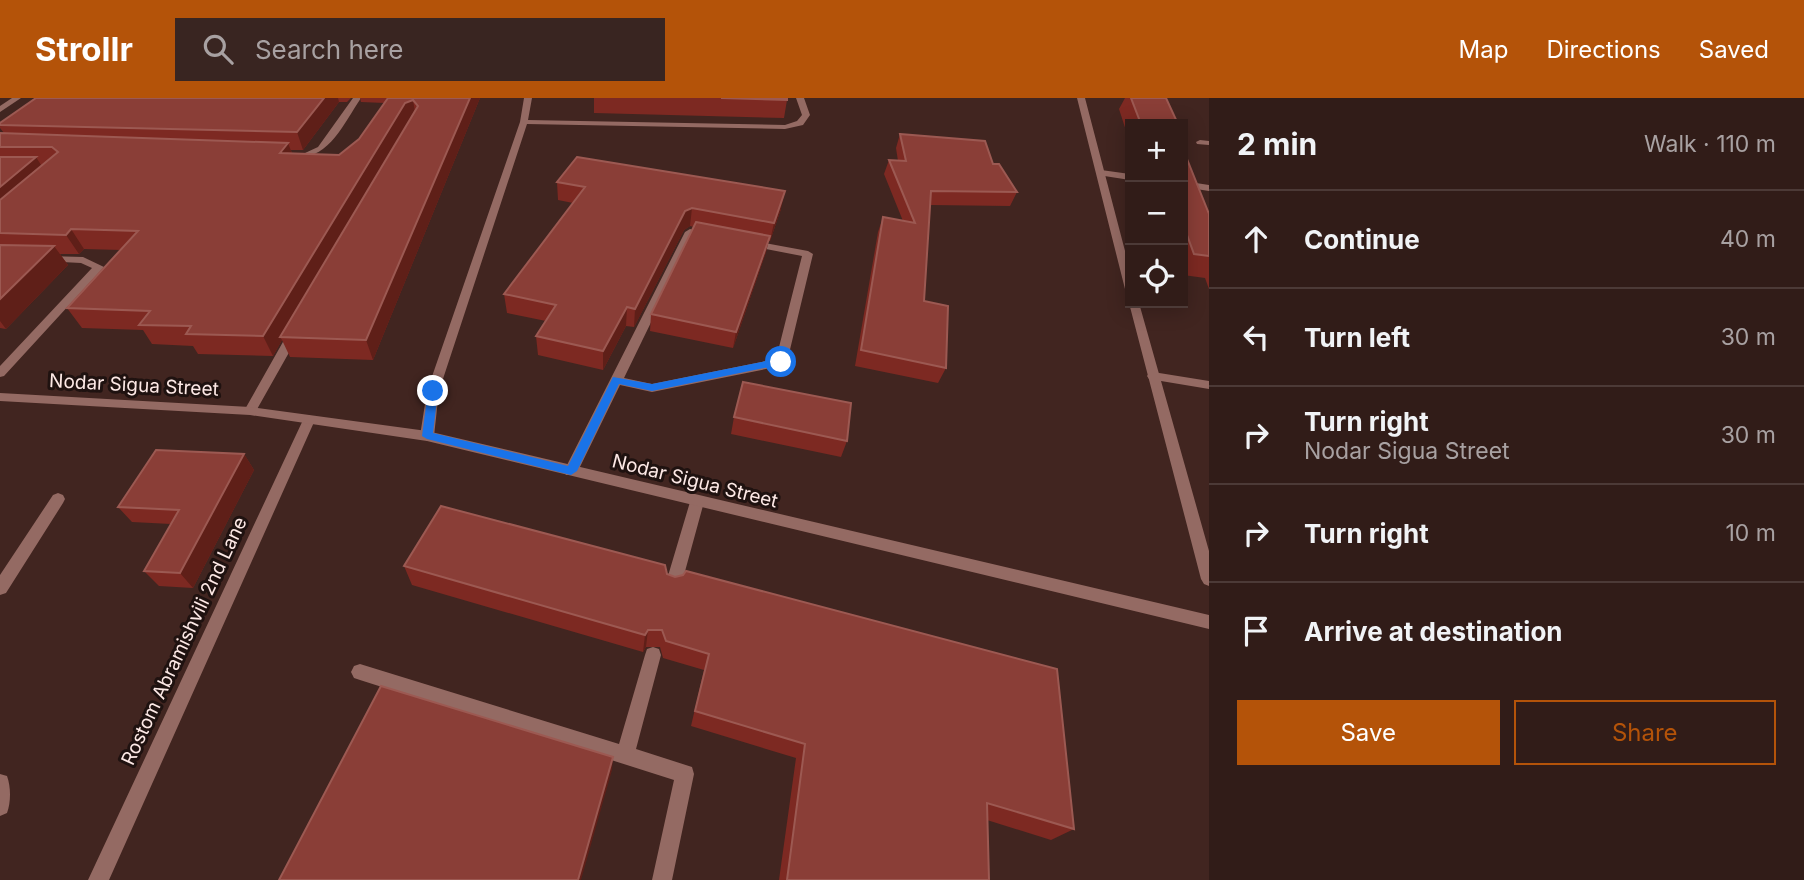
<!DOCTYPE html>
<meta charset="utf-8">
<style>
body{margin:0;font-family:Inter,sans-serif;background:#392521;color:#f1f3f6}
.controls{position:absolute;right:21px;top:21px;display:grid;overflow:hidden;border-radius:0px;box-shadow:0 4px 18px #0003}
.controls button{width:63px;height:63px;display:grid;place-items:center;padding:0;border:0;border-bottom:2px solid #4c3a37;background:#311c18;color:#f1f3f6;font:35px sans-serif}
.stop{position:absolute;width:21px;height:21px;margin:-16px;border:5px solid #1a73e8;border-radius:50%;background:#fff}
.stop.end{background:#1a73e8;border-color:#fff;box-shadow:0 2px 7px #0008}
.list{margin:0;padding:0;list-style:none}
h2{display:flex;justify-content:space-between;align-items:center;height:91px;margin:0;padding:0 28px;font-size:30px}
h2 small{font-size:23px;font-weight:400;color:#a8a1a2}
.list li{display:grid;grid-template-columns:46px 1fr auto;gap:21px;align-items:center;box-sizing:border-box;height:98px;padding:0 28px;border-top:2px solid #4c3a37}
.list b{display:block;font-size:26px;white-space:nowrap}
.list p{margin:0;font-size:23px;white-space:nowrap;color:#a8a1a2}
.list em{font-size:23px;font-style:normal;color:#a8a1a2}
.actions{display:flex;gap:14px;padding:21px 28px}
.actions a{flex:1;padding:16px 0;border:2px solid #b45309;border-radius:0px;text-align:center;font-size:24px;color:#b45309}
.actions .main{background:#b45309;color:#fff}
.icon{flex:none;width:38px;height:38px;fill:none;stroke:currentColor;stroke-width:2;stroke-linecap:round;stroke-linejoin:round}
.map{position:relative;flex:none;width:1209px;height:782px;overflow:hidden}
header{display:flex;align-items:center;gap:42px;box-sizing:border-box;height:98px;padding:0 35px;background:#b45309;color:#fff}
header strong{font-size:33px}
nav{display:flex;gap:38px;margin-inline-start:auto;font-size:24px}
.search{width:490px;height:63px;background:#392521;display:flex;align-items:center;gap:18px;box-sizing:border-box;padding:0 24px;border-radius:0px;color:#a8a1a2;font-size:26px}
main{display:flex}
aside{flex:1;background:#311c18}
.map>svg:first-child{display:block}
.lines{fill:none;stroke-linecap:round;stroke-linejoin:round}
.service{fill:#946a63;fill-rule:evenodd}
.minor{fill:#946a63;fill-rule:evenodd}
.tertiary{fill:#946a63;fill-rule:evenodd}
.wall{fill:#7d2922}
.shaded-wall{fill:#5f1f18}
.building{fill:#8a3e37;stroke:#9c5952;stroke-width:2}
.route{fill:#1a73e8}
.labels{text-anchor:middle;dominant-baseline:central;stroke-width:6;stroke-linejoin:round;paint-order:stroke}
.street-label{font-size:19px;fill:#fde9e6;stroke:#1f1210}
</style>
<header>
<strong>Strollr</strong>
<div class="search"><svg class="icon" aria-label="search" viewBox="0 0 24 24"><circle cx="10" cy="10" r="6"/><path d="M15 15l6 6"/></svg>Search here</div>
<nav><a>Map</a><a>Directions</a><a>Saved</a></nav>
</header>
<main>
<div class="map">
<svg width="1209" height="782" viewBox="0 0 1209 782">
<rect width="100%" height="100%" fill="#412520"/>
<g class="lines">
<path class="service" d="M 12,0 L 21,0 L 0,14 L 0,8 Z
M 353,0 L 361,0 C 342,28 328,65 289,59 L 289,55 L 305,55 L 318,49 Z
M 524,0 L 532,0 L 528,22 L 785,27 L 797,23 L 802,17 L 796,0 L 804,0 L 810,17 L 803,27 L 785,31 L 527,26 L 439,293 L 434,338 L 427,343 L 420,338 L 427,293 L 520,24 Z
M 1200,42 L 1209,43 L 1209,47 L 1197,46 L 1196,44 Z
M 1101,72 L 1130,76 L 1130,82 L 1098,77 L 1097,75 Z
M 1183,83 L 1209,87 L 1209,93 L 1183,89 Z
M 690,131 L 713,138 L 708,141 L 693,138 L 624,280 L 652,286 L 776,261 L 802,158 L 746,147 L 746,143 L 749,142 L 808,153 L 813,156 L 787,264 L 781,268 L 652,294 L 620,287 L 576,377 L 566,377 L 564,373 L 685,134 Z
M 47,158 L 83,159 L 104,169 L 4,278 L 0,279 L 0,268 L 92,170 L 81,165 L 43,163 L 43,159 Z
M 294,231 L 300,235 L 256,313 L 254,316 L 246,316 L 244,313 L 288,235 Z
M 1153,274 L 1209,283 L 1209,291 L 1149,281 L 1147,278 L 1149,275 Z
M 58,395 L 63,397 L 65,401 L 63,405 L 6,495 L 0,497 L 0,477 L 53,397 Z
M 697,398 L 702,400 L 704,404 L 681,488 L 679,493 L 673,495 L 667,493 L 665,488 L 690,404 L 692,400 Z
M 653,549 L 659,551 L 661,557 L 636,651 L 692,669 L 694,676 L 672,782 L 652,782 L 674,682 L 360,582 L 354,580 L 351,574 L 354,568 L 360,566 L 619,646 L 645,557 L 647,551 Z
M 0,676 L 7,678 C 11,689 11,704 7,715 L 0,718 Z"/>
<path class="minor" d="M 1077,0 L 1085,0 L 1130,172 L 1130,194 L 1125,191 Z
M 1130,203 L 1130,205 L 1139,205 L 1209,453 L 1209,488 L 1204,486 L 1201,481 L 1129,205 Z
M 309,317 L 315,322 L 109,782 L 88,782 L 303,322 Z"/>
<path class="tertiary" d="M 0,295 L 250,309 L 427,333 L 1209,517 L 1209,531 L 427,343 L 250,317 L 0,303 Z"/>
</g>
<path class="wall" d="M 36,0 L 351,0 L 347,4 L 339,4 L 303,52 L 291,52 L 292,56 L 339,57 L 359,41 L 385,5 L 361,4 L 360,0 L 480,0 L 373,262 L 290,259 L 282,242 L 273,258 L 198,256 L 193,248 L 152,246 L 143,232 L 82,230 L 67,210 L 121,152 L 84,151 L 79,156 L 60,156 L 68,167 L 6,231 L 0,230 L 0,35 L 4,35 L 0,30 L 0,25 Z
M 594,0 L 787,0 L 787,2 L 784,20 L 594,15 Z
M 1125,0 L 1166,0 L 1178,26 L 1130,26 L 1130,45 L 1119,11 Z
M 900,36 L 993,66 L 1017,94 L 1010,108 L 930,107 L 924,203 L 946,270 L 938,285 L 855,268 L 878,134 L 883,119 L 903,123 L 884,76 L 889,62 L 898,63 L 896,50 Z
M 1183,51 L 1209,116 L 1209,191 L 1205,180 L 1183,177 Z
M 557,84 L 781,111 L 770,143 L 768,143 L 766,154 L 733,250 L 650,233 L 651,216 L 694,129 L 690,128 L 684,132 L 634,229 L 626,228 L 603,272 L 538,257 L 536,238 L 546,223 L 507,215 L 504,196 L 573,105 L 558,102 Z
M 734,319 L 847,343 L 841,359 L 731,336 Z
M 244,356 L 254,372 L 193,490 L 159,488 L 144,473 L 171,426 L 132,424 L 118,409 Z
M 404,468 L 667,476 L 1074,731 L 1051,742 L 987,722 L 989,782 L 779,782 L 796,660 L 691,628 L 704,572 L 663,560 L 660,549 L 646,549 L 643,554 L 412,487 Z"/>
<path class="shaded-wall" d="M 324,0 L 338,0 L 339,4 L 303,52 L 297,34 Z
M 470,0 L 480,0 L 373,262 L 366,242 Z
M 413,2 L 416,20 L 280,239 L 282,242 L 273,258 L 263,238 L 405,5 Z
M 288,45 L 295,63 L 280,55 Z
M 36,59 L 48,78 L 0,120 L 0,89 Z
M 785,93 L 781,111 L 770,143 L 774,125 Z
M 692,110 L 690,128 L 684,132 L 634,229 L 635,211 L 685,113 Z
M 71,131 L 84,151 L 79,156 L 66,137 Z
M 770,138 L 766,154 L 733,250 L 736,234 Z
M 54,148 L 68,167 L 6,231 L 0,223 L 0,201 Z
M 627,209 L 626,228 L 603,272 L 603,253 Z
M 244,356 L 254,372 L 193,490 L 180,475 Z
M 648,532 L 646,549 L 643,554 L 645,537 Z
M 613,659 L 612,672 L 581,782 L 578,782 Z"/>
<path class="building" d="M 36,0 L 324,0 L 297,34 L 0,27 L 0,25 Z
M 388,0 L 470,0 L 366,242 L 280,239 L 418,8 L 413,2 L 405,5 L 263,238 L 186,236 L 191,228 L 139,227 L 150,213 L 67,210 L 138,133 L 71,131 L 66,137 L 0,135 L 0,102 L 58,54 L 52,49 L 0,49 L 0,35 L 288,45 L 280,55 L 339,57 L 359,41 Z
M 721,0 L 787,0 L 787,2 Z
M 1131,0 L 1166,0 L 1178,26 L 1141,26 Z
M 900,36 L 985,43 L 993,66 L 999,66 L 1017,94 L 931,93 L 924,203 L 948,208 L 946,270 L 861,252 L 883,119 L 915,125 L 889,62 L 906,63 Z
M 1183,51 L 1209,116 L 1209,158 L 1194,156 L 1183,126 Z
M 0,59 L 36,59 L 0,89 Z
M 577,59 L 785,93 L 774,125 L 692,110 L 685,113 L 635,211 L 627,209 L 603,253 L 536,238 L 556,207 L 504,196 L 585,89 L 557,84 Z
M 696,124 L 770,138 L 736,234 L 651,216 Z
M 0,147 L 54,148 L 0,201 Z
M 743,284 L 851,305 L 847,343 L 734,319 Z
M 156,352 L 244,356 L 180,475 L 144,473 L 179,412 L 118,409 Z
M 441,408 L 665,467 L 667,476 L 675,479 L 683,477 L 686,473 L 1057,571 L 1074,731 L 987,705 L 989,782 L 787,782 L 805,646 L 695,613 L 709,556 L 666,543 L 662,532 L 648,532 L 645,537 L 404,468 Z
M 381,588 L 613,659 L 578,782 L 279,782 Z"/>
<path class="route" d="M 781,260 L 785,264 L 784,266 L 652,293 L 619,286 L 577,373 L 571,377 L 427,341 L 422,338 L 428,293 L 433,289 L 438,293 L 433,335 L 568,368 L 613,279 L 652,286 Z"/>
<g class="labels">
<g class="street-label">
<text transform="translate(134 287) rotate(3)">Nodar Sigua Street</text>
<text transform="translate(695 383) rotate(14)">Nodar Sigua Street</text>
<text transform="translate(184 543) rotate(-65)">Rostom Abramishvili 2nd Lane</text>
</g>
</g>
</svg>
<div class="controls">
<button>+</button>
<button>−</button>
<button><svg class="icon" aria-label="locate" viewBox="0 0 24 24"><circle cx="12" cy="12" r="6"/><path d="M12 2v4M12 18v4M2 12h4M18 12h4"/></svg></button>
</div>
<div class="stop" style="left:781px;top:264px"></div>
<div class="stop end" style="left:433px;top:293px"></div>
</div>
<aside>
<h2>2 min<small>Walk · 110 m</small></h2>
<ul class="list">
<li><svg class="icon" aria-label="ahead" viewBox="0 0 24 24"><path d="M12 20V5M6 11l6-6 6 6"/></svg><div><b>Continue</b></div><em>40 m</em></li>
<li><svg class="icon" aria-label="left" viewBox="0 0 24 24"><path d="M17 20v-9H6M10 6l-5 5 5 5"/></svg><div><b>Turn left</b></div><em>30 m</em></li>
<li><svg class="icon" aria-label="right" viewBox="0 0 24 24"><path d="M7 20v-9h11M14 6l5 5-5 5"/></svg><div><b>Turn right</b><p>Nodar Sigua Street</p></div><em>30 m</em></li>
<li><svg class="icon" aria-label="right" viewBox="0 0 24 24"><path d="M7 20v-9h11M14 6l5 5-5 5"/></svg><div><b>Turn right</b></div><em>10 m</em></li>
<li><svg class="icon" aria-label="arrive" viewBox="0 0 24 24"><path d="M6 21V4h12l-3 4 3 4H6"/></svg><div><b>Arrive at destination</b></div></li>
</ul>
<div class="actions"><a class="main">Save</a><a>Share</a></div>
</aside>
</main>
